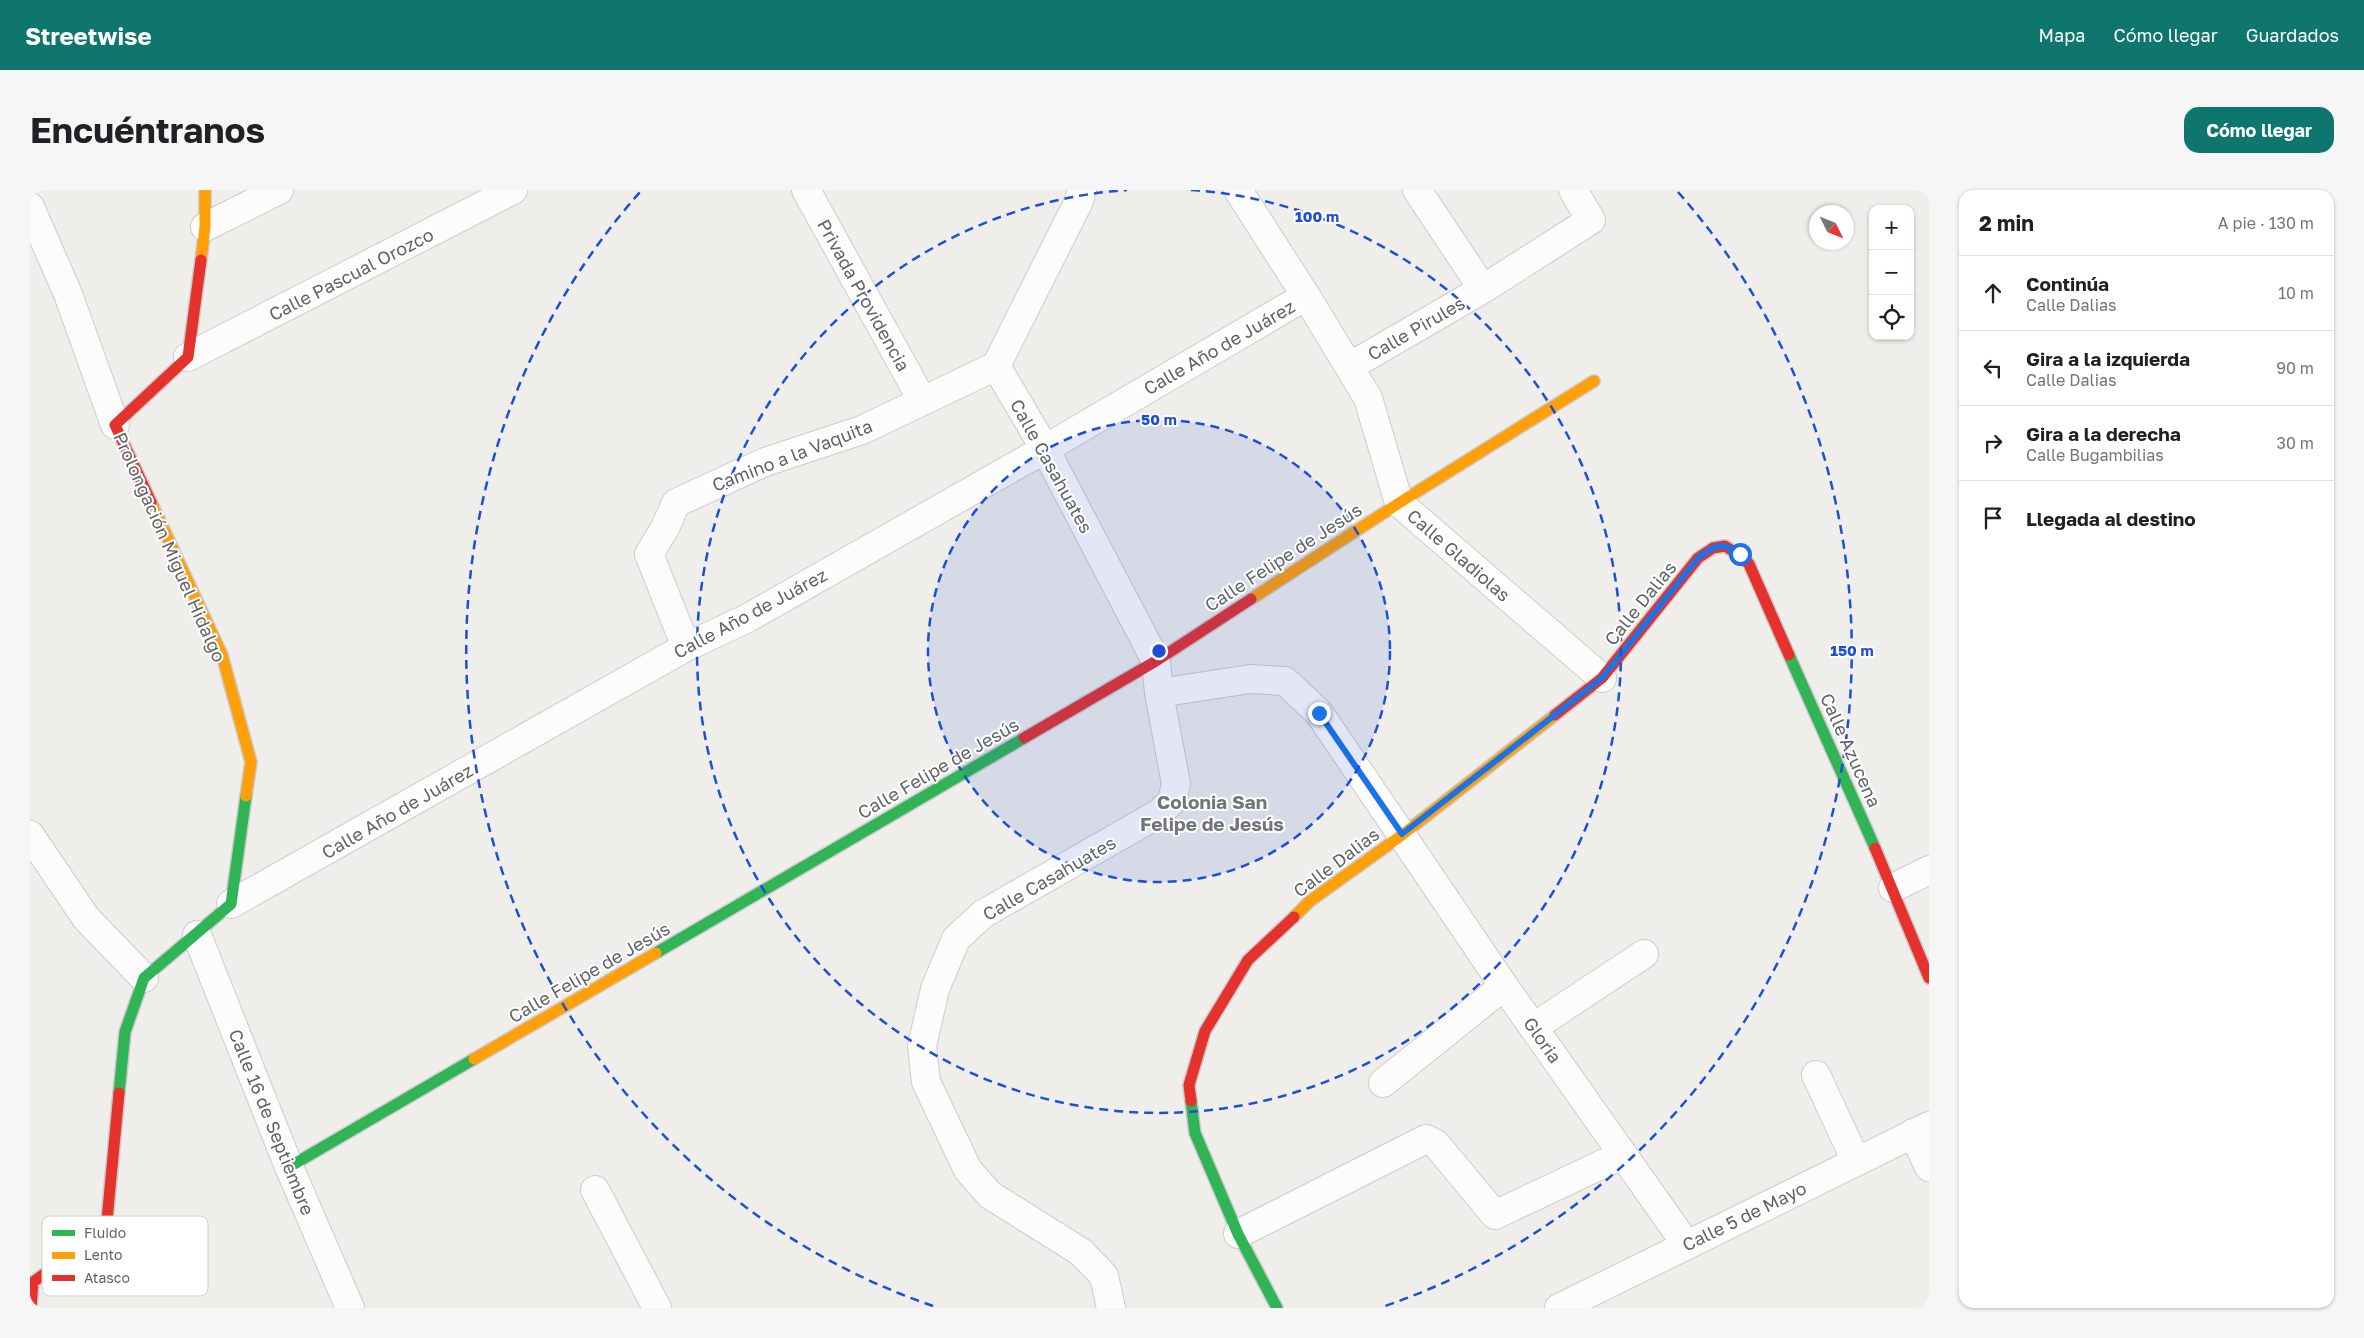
<!DOCTYPE html>
<html lang="es">
<meta charset="utf-8">
<style>
body{margin:0;font-family:"Golos Text",sans-serif;background:#f6f6f6;color:#202124}
.controls{position:absolute;right:15px;top:15px;display:grid;overflow:hidden;border-radius:10px;box-shadow:0 1px 4px #0004}
.controls button{width:45px;height:45px;display:grid;place-items:center;padding:0;border:0;border-bottom:1px solid #e0e0e0;background:#fff;color:#202124;font:25px sans-serif}
.compass{position:absolute;left:1779px;top:15px;width:45px;height:45px;border-radius:50%;background:#fff;box-shadow:0 1px 4px #0004;rotate:133deg}
.stop{position:absolute;width:15px;height:15px;margin:-11px;border:4px solid #1a73e8;border-radius:50%;background:#fff}
.stop.end{background:#1a73e8;border-color:#fff;box-shadow:0 1px 5px #0008}
.list{margin:0;padding:0;list-style:none}
h2{display:flex;justify-content:space-between;align-items:center;height:65px;margin:0;padding:0 20px;font-size:21px}
h2 small{font-size:16px;font-weight:400;color:#757577}
.list li{display:grid;grid-template-columns:32px 1fr auto;gap:15px;align-items:center;box-sizing:border-box;height:75px;padding:0 20px;border-top:1px solid #e0e0e0}
.list b{display:block;font-size:19px;white-space:nowrap}
.list p{margin:0;font-size:16px;white-space:nowrap;color:#757577}
.list em{font-size:16px;font-style:normal;color:#757577}
.icon{flex:none;width:28px;height:28px;fill:none;stroke:currentColor;stroke-width:2;stroke-linecap:round;stroke-linejoin:round}
.map{position:relative;flex:none;width:1899px;height:1118px;overflow:hidden;border-radius:15px}
header{display:flex;align-items:center;gap:30px;box-sizing:border-box;height:70px;padding:0 25px;background:#0f766e;color:#fff}
header strong{font-size:24px}
nav{display:flex;gap:28px;margin-inline-start:auto;font-size:18px}
.intro{display:flex;align-items:center;justify-content:space-between;box-sizing:border-box;height:120px;padding:0 30px}
h1{margin:0;font-size:35px}
.button{padding:12px 22px;border-radius:15px;background:#0f766e;color:#fff;font-size:18px;font-weight:700}
main{display:flex;gap:30px;padding:0 30px}
aside{flex:1;background:#fff;border-radius:15px;box-shadow:0 1px 4px #0004}
.map>svg:first-child{display:block}
.lines{fill:none;stroke-linecap:round;stroke-linejoin:round}
.street-casing{stroke:#cbcccc;stroke-width:30}
.fast-casing{stroke:#cacacb;stroke-width:14}
.slow-casing{stroke:#cacacb;stroke-width:14}
.jam-casing{stroke:#cacacb;stroke-width:14}
.street{stroke:#fdfcfc;stroke-width:28}
.fast{stroke:#30b455;stroke-width:11}
.slow{stroke:#ff9f0a;stroke-width:11}
.jam{stroke:#e5322d;stroke-width:11}
.route{stroke:#1a73e8;stroke-width:6}
.ring{fill:none;stroke:#1d4ed8;stroke-width:2.5;stroke-dasharray:9 6}
.labels{text-anchor:middle;dominant-baseline:central;stroke-width:4;stroke-linejoin:round;paint-order:stroke}
.street-label{font-size:18px;fill:#5f6368;stroke:#fff}
.neighbourhood-label{font-size:19px;font-weight:bold;fill:#70757a;stroke:#fff}
.key{fill:#fff;stroke:#cfd0d2;stroke-width:1}
.key-label{font-size:14px;fill:#5f6368}
.centre{fill:#1d4ed8;stroke:#fff;stroke-width:2.5}
.ring-label{font-size:15px;text-anchor:middle;font-weight:bold;fill:#1d4ed8;stroke:#fff;stroke-width:4;stroke-linejoin:round;paint-order:stroke}
</style>
<header>
<strong>Streetwise</strong>
<nav><a>Mapa</a><a>Cómo llegar</a><a>Guardados</a></nav>
</header>
<div class="intro"><h1>Encuéntranos</h1><a class="button">Cómo llegar</a></div>
<main>
<div class="map">
<svg width="1899" height="1118" viewBox="0 0 1899 1118">
<rect width="100%" height="100%" fill="#efeeea"/>
<g class="lines">
<g class="street-casing">
<path id="street" d="M 776,0 L 892,210
M 1208,0 L 1276,106 L 1338,208 L 1369,313 L 1572,488
M 1387,0 L 1453,99
M 0,17 L 38,104 L 85,235
M 175,37 L 249,0
M 158,167 L 483,0
M 966,176 L 1015,259 L 1126,471 L 1129,503 L 1146,594 L 1142,611 L 1128,624 L 953,724 L 926,749 L 905,799 L 892,856 L 896,892 L 938,980 L 960,1005 L 1051,1062 L 1074,1086 L 1081,1118
M 966,176 L 1049,11 L 1052,0
M 1319,177 L 1453,99 L 1561,30 L 1543,0
M 656,457 L 619,364 L 635,338 L 646,313 L 735,272 L 832,240 L 966,176
M 1129,503 L 1220,489 L 1255,491 L 1289,523 L 1474,796 L 1656,1054
M 0,645 L 56,728 L 114,788
M 1863,698 L 1899,680
M 201,714 L 656,457 L 716,429 L 1015,259 L 1276,106
M 167,745 L 259,977 L 320,1118
M 1504,837 L 1614,764
M 1786,885 L 1826,971
M 1353,893 L 1474,796
M 1883,943 L 1899,977
M 565,1000 L 627,1118
M 1208,1044 L 1396,949 L 1406,954 L 1465,1025 L 1592,965
M 1529,1118 L 1899,936"/>
</g>
<g class="fast-casing">
<path id="fast" d="M 1759,465 L 1845,658
M 626,763 L 994,548
M 89,903 L 95,842 L 114,788 L 201,714 L 216,606
M 1161,911 L 1165,943 L 1208,1044 L 1247,1118
M 259,977 L 444,869"/>
</g>
<g class="slow-casing">
<path id="slow" d="M 171,70 L 175,37 L 175,0
M 121,312 L 192,465 L 221,572 L 216,606
M 1221,409 L 1369,313 L 1564,191
M 1264,727 L 1280,711 L 1372,645 L 1525,525
M 444,869 L 626,763"/>
</g>
<g class="jam-casing">
<path id="jam" d="M 121,312 L 85,235 L 158,167 L 171,70
M 1525,525 L 1572,488 L 1668,368 L 1683,358 L 1695,356 L 1712,367 L 1719,374 L 1759,465
M 994,548 L 1126,471 L 1221,409
M 1845,658 L 1899,788
M 1161,911 L 1159,895 L 1175,841 L 1218,770 L 1264,727
M 1,1118 L 3,1092 L 58,1053 L 77,1030 L 89,903"/>
</g>
<use href="#street" class="street"/>
<use href="#fast" class="fast"/>
<use href="#slow" class="slow"/>
<use href="#jam" class="jam"/>
</g>
<g class="lines">
<path class="route" d="M 1289,523 L 1372,644 L 1572,488 L 1668,368 C 1685,355 1691,351 1710,364"/>
</g>
<circle cx="1129" cy="461" r="231" fill="#1d4ed8" fill-opacity=".12"/>
<g class="ring">
<circle cx="1129" cy="461" r="231"/>
<path d="M1161 0A462 462 0 1 1 1097 0"/>
<path d="M903 1116A693 693 0 0 1 610 2M1648 2A693 693 0 0 1 1355 1116"/>
</g>
<g class="labels">
<g class="street-label">
<text transform="translate(321 84) rotate(-27)">Calle Pascual Orozco</text>
<text transform="translate(834 105) rotate(61)">Privada Providencia</text>
<text transform="translate(1386 138) rotate(-30)">Calle Pirules</text>
<text transform="translate(1189 157) rotate(-30)">Calle Año de Juárez</text>
<text transform="translate(762 265) rotate(-21)">Camino a la Vaquita</text>
<text transform="translate(1022 276) rotate(61)">Calle Casahuates</text>
<text transform="translate(140 357) rotate(66)">Prolongación Miguel Hidalgo</text>
<text transform="translate(1429 365) rotate(41)">Calle Gladiolas</text>
<text transform="translate(1253 367) rotate(-33)">Calle Felipe de Jesús</text>
<text transform="translate(1610 413) rotate(-51)">Calle Dalias</text>
<text transform="translate(720 423) rotate(-28)">Calle Año de Juárez</text>
<text transform="translate(1821 560) rotate(66)">Calle Azucena</text>
<text transform="translate(908 578) rotate(-30)">Calle Felipe de Jesús</text>
<text transform="translate(367 621) rotate(-30)">Calle Año de Juárez</text>
<text transform="translate(1306 672) rotate(-37)">Calle Dalias</text>
<text transform="translate(1019 688) rotate(-30)">Calle Casahuates</text>
<text transform="translate(559 782) rotate(-30)">Calle Felipe de Jesús</text>
<text transform="translate(1513 850) rotate(55)">Gloria</text>
<text transform="translate(242 932) rotate(68)">Calle 16 de Septiembre</text>
<text transform="translate(1714 1026) rotate(-26)">Calle 5 de Mayo</text>
</g>
<g class="neighbourhood-label">
<text x="1182" y="611">Colonia San<tspan x="1182" dy="22">Felipe de Jesús</tspan></text>
</g>
</g>
<rect x="12" y="1026" width="166" height="80" rx="8" class="key"/>
<rect x="22" y="1040" width="23" height="6" fill="#30b455"/>
<rect x="22" y="1062" width="23" height="7" fill="#ff9f0a"/>
<rect x="22" y="1085" width="23" height="6" fill="#e5322d"/>
<g class="key-label">
<text x="54" y="1048">Fluido</text>
<text x="54" y="1070">Lento</text>
<text x="54" y="1093">Atasco</text>
</g>
<circle cx="1129" cy="461" r="8" class="centre"/>
<g class="ring-label">
<text x="1287" y="32">100 m</text>
<text x="1129" y="235">50 m</text>
<text x="1822" y="466">150 m</text>
</g>
</svg>
<div class="controls">
<button>+</button>
<button>−</button>
<button><svg class="icon" aria-label="locate" viewBox="0 0 24 24"><circle cx="12" cy="12" r="6"/><path d="M12 2v4M12 18v4M2 12h4M18 12h4"/></svg></button>
</div>
<svg class="compass" viewBox="-18 -18 36 36"><path d="M0-13l5 13h-10z" fill="#e53935"/><path d="M0 13l5-13h-10z" fill="#757577"/></svg>
<div class="stop" style="left:1710px;top:364px"></div>
<div class="stop end" style="left:1289px;top:523px"></div>
</div>
<aside>
<h2>2 min<small>A pie · 130 m</small></h2>
<ul class="list">
<li><svg class="icon" aria-label="ahead" viewBox="0 0 24 24"><path d="M12 20V5M6 11l6-6 6 6"/></svg><div><b>Continúa</b><p>Calle Dalias</p></div><em>10 m</em></li>
<li><svg class="icon" aria-label="left" viewBox="0 0 24 24"><path d="M17 20v-9H6M10 6l-5 5 5 5"/></svg><div><b>Gira a la izquierda</b><p>Calle Dalias</p></div><em>90 m</em></li>
<li><svg class="icon" aria-label="right" viewBox="0 0 24 24"><path d="M7 20v-9h11M14 6l5 5-5 5"/></svg><div><b>Gira a la derecha</b><p>Calle Bugambilias</p></div><em>30 m</em></li>
<li><svg class="icon" aria-label="arrive" viewBox="0 0 24 24"><path d="M6 21V4h12l-3 4 3 4H6"/></svg><div><b>Llegada al destino</b></div></li>
</ul>
</aside>
</main>
